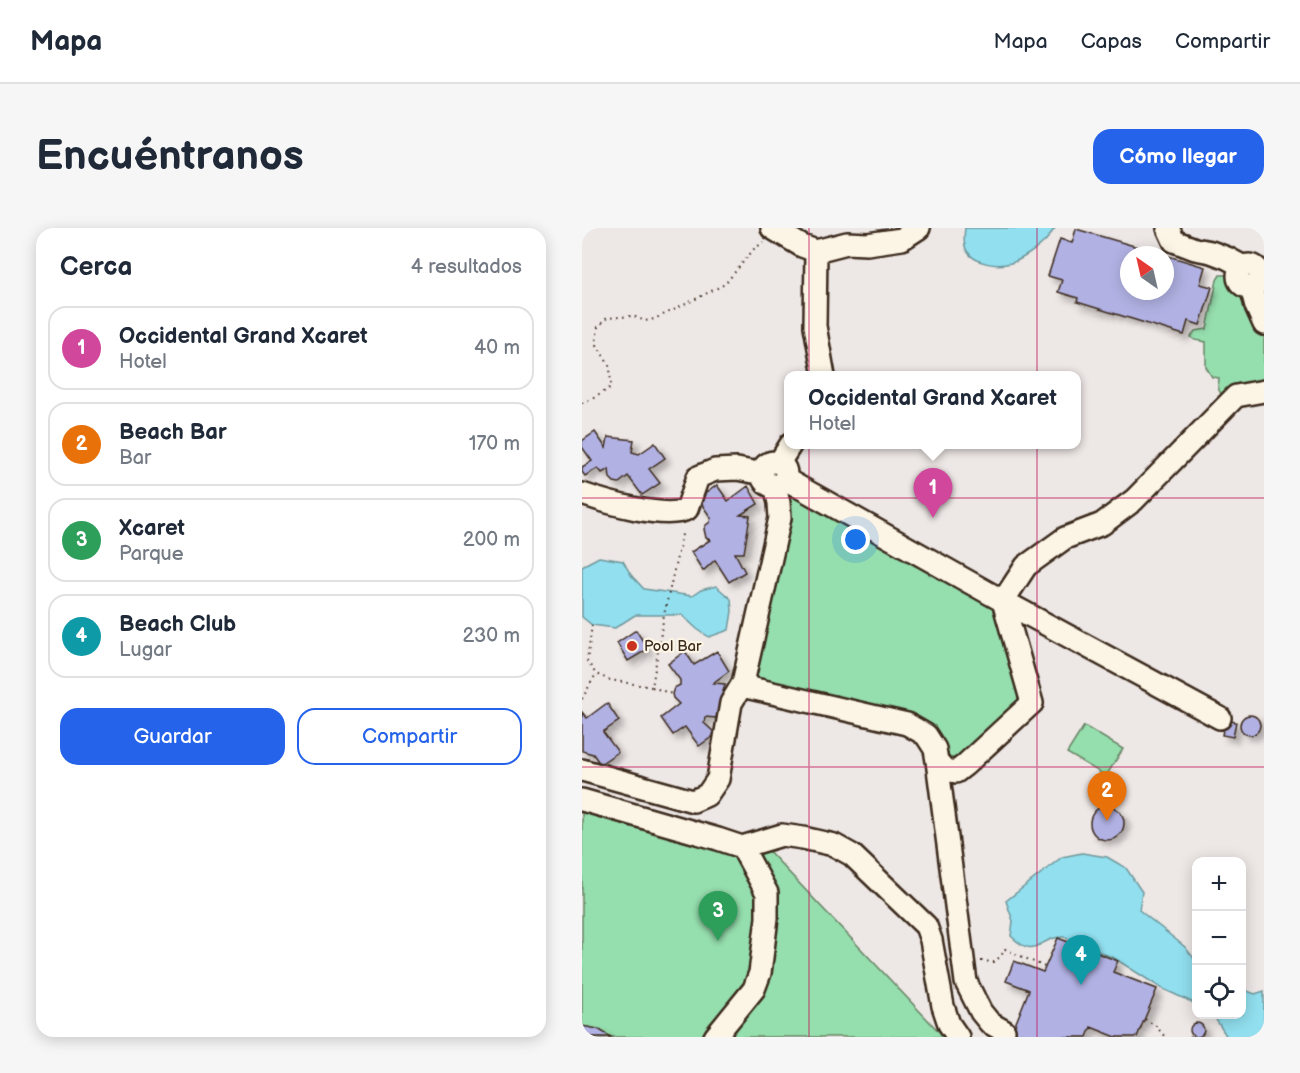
<!DOCTYPE html>
<html lang="es">
<meta charset="utf-8">
<style>
body{margin:0;font-family:"Balsamiq Sans",sans-serif;background:#f6f6f7;color:#1f2937}
.controls{position:absolute;right:18px;bottom:18px;display:grid;overflow:hidden;border-radius:12px;box-shadow:0 3px 15px #0003}
.controls button{width:54px;height:54px;display:grid;place-items:center;padding:0;border:0;border-bottom:2px solid #e0e1e3;background:#fff;color:#1f2937;font:30px sans-serif}
.compass{position:absolute;left:538px;top:18px;width:54px;height:54px;border-radius:50%;background:#fff;box-shadow:0 3px 15px #0003;rotate:326deg}
.you{position:absolute;left:274px;top:312px;width:21px;height:21px;margin:-15px;border:4px solid #fff;border-radius:50%;background:#1a73e8;box-shadow:0 0 0 9px #1a73e833}
.badge{display:grid;place-items:center;width:39px;height:39px;border-radius:50%;background:#2563eb;color:#fff;font-size:20px;font-weight:700}
.pin{position:absolute;translate:-50% -50px;filter:drop-shadow(0 2px 3px #0008)}
.pin::after{content:'';position:absolute;top:32px;width:21px;height:18px;background:inherit;clip-path:polygon(0 0,100% 0,50% 100%)}
.popup{position:absolute;left:202px;top:143px;width:297px;height:78px;box-sizing:border-box;display:grid;place-content:center;border-radius:12px;background:#fff;filter:drop-shadow(0 2px 4px #0005);font-size:20px;white-space:nowrap;color:#747a83}
.popup b{font-size:22px;color:#1f2937}
.popup::after{content:'';position:absolute;left:50%;top:100%;margin-left:-12px;border:12px solid transparent;border-top-color:#fff}
.list{margin:0;padding:0;list-style:none}
h2{display:flex;justify-content:space-between;align-items:center;height:78px;margin:0;padding:0 24px;font-size:26px}
h2 small{font-size:20px;font-weight:400;color:#747a83}
.list li{display:grid;grid-template-columns:39px 1fr auto;gap:18px;align-items:center;box-sizing:border-box;height:84px;margin:0 12px 12px;padding:0 12px;border:2px solid #e0e1e3;border-radius:18px}
.list b{display:block;font-size:22px;white-space:nowrap}
.list p{margin:0;font-size:20px;white-space:nowrap;color:#747a83}
.list em{font-size:20px;font-style:normal;color:#747a83}
.actions{display:flex;gap:12px;padding:18px 24px}
.actions a{flex:1;padding:14px 0;border:2px solid #2563eb;border-radius:18px;text-align:center;font-size:21px;color:#2563eb}
.actions .main{background:#2563eb;color:#fff}
.icon{flex:none;width:33px;height:33px;fill:none;stroke:currentColor;stroke-width:2;stroke-linecap:round;stroke-linejoin:round}
.map{position:relative;flex:none;width:682px;height:809px;overflow:hidden;border-radius:18px}
header{display:flex;align-items:center;gap:36px;box-sizing:border-box;height:84px;padding:0 30px;background:#fff;border-bottom:2px solid #e0e1e3}
header strong{font-size:28px}
nav{display:flex;gap:33px;margin-inline-start:auto;font-size:21px}
.intro{display:flex;align-items:center;justify-content:space-between;box-sizing:border-box;height:144px;padding:0 36px}
h1{margin:0;font-size:42px}
.button{padding:15px 27px;border-radius:18px;background:#2563eb;color:#fff;font-size:21px;font-weight:700}
main{display:flex;gap:36px;padding:0 36px}
aside{flex:1;background:#fff;border-radius:18px;box-shadow:0 3px 15px #0003}
.map>svg:first-child{display:block}
.green{fill:#95dead;stroke:#688466;stroke-width:1.5}
.water{fill:#91dfef;stroke:#6f979b;stroke-width:1.5}
.building{fill:#b1b1e3;stroke:#3b2a1e;stroke-width:1.5;filter:url(#shadow)}
.lines{fill:none;stroke-linecap:round;stroke-linejoin:round}
.minor-casing{stroke:#3b2a1e;stroke-width:26}
.path{stroke:#3b2a1e;stroke-width:2;stroke-dasharray:1.5 4.5;stroke-linecap:butt}
.minor{stroke:#fcf5e5;stroke-width:21}
.grid{fill:none;stroke:#c2185b;stroke-width:1.5;stroke-opacity:0.55}
.poi-dot{fill:#c8321e;stroke:#fcf5e5;stroke-width:2}
.labels{text-anchor:middle;dominant-baseline:central;stroke-width:4.5;stroke-linejoin:round;paint-order:stroke}
.poi-label{font-size:15px;fill:#3b2a1e;stroke:#fcf5e5;text-anchor:start}
</style>
<header>
<strong>Mapa</strong>
<nav><a>Mapa</a><a>Capas</a><a>Compartir</a></nav>
</header>
<div class="intro"><h1>Encuéntranos</h1><a class="button">Cómo llegar</a></div>
<main>
<aside>
<h2>Cerca<small>4 resultados</small></h2>
<ul class="list">
<li><span class="badge" style="background:#d1479c">1</span><div><b>Occidental Grand Xcaret</b><p>Hotel</p></div><em>40 m</em></li>
<li><span class="badge" style="background:#e8710a">2</span><div><b>Beach Bar</b><p>Bar</p></div><em>170 m</em></li>
<li><span class="badge" style="background:#2e9e5b">3</span><div><b>Xcaret</b><p>Parque</p></div><em>200 m</em></li>
<li><span class="badge" style="background:#0f9aa8">4</span><div><b>Beach Club</b><p>Lugar</p></div><em>230 m</em></li>
</ul>
<div class="actions"><a class="main">Guardar</a><a>Compartir</a></div>
</aside>
<div class="map">
<svg width="682" height="809" viewBox="0 0 682 809">
<defs>
<filter id="shadow"><feDropShadow dx="5" dy="5" stdDeviation="3" flood-color="#0004"/></filter>
</defs>
<rect width="100%" height="100%" fill="#ede7e5"/>
<filter id="ink" filterUnits="userSpaceOnUse"><feTurbulence type="fractalNoise" baseFrequency=".0167" numOctaves="2"/><feDisplacementMap in="SourceGraphic" scale="12" xChannelSelector="R" yChannelSelector="G"/><feConvolveMatrix kernelMatrix="1 2 1 2 8 2 1 2 1" color-interpolation-filters="sRGB"/></filter>
<g filter="url(#ink)">
<path class="green" d="M 638,47 L 650,47 L 655,59 L 667,68 L 682,106 L 682,158 L 640,168 L 636,160 L 637,150 L 630,149 L 624,139 L 624,114 L 613,112 L 609,109 L 613,103 L 625,101 L 635,52 Z
M 208,261 L 411,376 L 439,474 L 376,531 L 365,529 L 330,487 L 173,449 L 202,266 Z
M 502,498 L 541,521 L 524,548 L 485,525 Z
M 0,563 L 182,618 L 362,809 L 0,809 Z"/>
<path class="water" d="M 383,0 L 473,0 C 469,5 466,11 461,15 C 455,21 437,33 429,35 C 415,39 393,36 385,23 C 381,17 382,7 383,0 Z
M 17,329 L 41,333 L 49,347 L 62,361 L 110,368 L 119,362 L 134,358 L 149,371 L 150,383 L 147,402 L 127,409 L 115,401 L 100,387 L 53,387 L 33,400 L 10,397 L 0,389 L 0,338 Z
M 500,625 L 525,629 L 544,640 L 560,664 L 557,682 L 603,719 L 614,733 L 614,776 L 579,760 L 532,730 L 482,709 C 457,708 455,734 429,708 L 431,693 L 424,673 L 480,629 Z
M 660,761 L 673,766 L 682,763 L 682,809 L 645,809 L 631,787 L 660,786 Z"/>
<path class="building" d="M 494,1 L 583,27 L 547,27 L 547,63 L 583,63 L 583,27 L 623,39 L 618,56 L 630,59 L 618,97 L 606,93 L 602,107 L 495,74 L 496,70 L 476,64 L 480,52 L 466,48 L 478,11 L 490,15 Z
M 13,204 L 24,220 L 26,209 L 52,212 L 50,224 L 57,226 L 73,215 L 83,230 L 67,241 L 78,255 L 60,267 L 46,248 L 37,255 L 32,254 L 28,250 L 27,241 L 20,245 L 16,240 L 3,248 L 0,244 L 0,239 L 10,233 L 0,219 L 0,213 Z
M 135,257 L 146,273 L 166,258 L 176,276 L 158,287 L 168,288 L 162,325 L 153,325 L 163,344 L 147,354 L 133,332 L 121,343 L 109,324 L 128,312 L 124,310 L 122,301 L 124,297 L 128,294 L 129,290 L 116,271 Z
M 54,402 L 66,421 L 46,433 L 35,415 Z
M 103,423 L 112,437 L 135,423 L 147,443 L 131,455 L 143,456 L 134,490 L 123,489 L 122,495 L 134,506 L 117,518 L 103,499 L 91,507 L 79,490 L 97,476 L 91,470 L 90,466 L 92,460 L 98,457 L 98,452 L 86,436 Z
M 25,475 L 37,493 L 21,504 L 36,524 L 18,536 L 11,526 L 0,523 L 0,484 L 5,490 Z
M658 497a10 10 0 1 1 20 0a10 10 0 1 1-20 0Z
M 643,492 L 654,494 L 651,509 L 640,507 Z
M508 595a17 17 0 1 1 34 0a17 17 0 1 1-34 0Z
M 476,710 L 536,733 L 531,744 L 575,761 L 555,809 L 534,809 L 509,799 L 505,809 L 434,809 L 429,807 L 447,762 L 424,753 L 432,733 L 461,744 Z
M608 802a7 7 0 1 1 14 0a7 7 0 1 1-14 0Z
M 0,798 L 16,801 L 29,809 L 0,809 Z"/>
<g class="lines">
<g class="minor-casing">
<path id="minor" d="M 190,0 L 220,18 L 234,23 L 233,98 L 242,148
M 586,0 L 592,13 L 613,21 L 629,24 L 645,30 L 660,38
M 234,23 L 265,15 L 285,16 L 320,11 L 337,0
M656 48a11 11 0 1 1 22 0a11 11 0 1 1-22 0Z
M 669,59 L 674,78 L 682,96
M180 246a12 12 0 1 1 24 0a12 12 0 1 1-24 0Z
M 197,235 L 209,216
M 193,257 L 197,275 L 198,290 L 161,455 L 164,459 L 325,496 L 344,507 L 353,521 L 355,533 L 363,542 L 374,544 L 383,537 L 450,475 L 421,373 L 203,251
M 0,266 C 23,274 84,292 105,281 L 116,249 L 133,242 L 155,241 L 181,246
M 638,490 L 421,373 L 444,338 L 483,310 L 520,296 L 552,272 L 654,168 L 682,163
M 355,533 L 384,754 L 399,784 L 408,795 L 422,803
M 0,542 L 111,573 L 125,567 L 136,551 L 149,475 L 161,455
M 0,572 L 136,611 L 160,619 L 200,607 L 221,610 L 252,617 L 270,627 L 344,698 L 349,712 L 361,778 L 367,796 L 376,809
M 133,809 L 172,761 L 178,745 L 185,690 L 185,665 L 160,619"/>
</g>
<path class="path" d="M 0,175 L 14,169 L 29,159 L 28,139 L 14,115 L 16,99 L 25,90 L 51,88 L 63,93 L 72,91 L 96,80 L 143,56 L 172,21 L 182,14
M 10,397 L 5,433 L 14,446 L 28,452 L 70,459 L 82,387 L 101,302
M 70,459 L 90,466
M 0,471 L 14,446
M 399,733 L 412,734 L 419,728 L 423,721 L 463,739
M 563,791 L 574,798 L 583,809
M 608,809 L 610,807"/>
<use href="#minor" class="minor"/>
</g>
</g>
<path class="grid" d="M 227,0 L 227,809M 455,0 L 455,809M 0,270 L 682,270M 0,539 L 682,539"/>
<circle class="poi-dot" cx="50" cy="418" r="6"/>
<g class="labels">
<g class="poi-label">
<text x="62" y="418">Pool Bar</text>
</g>
</g>
</svg>
<div class="controls">
<button>+</button>
<button>−</button>
<button><svg class="icon" aria-label="locate" viewBox="0 0 24 24"><circle cx="12" cy="12" r="6"/><path d="M12 2v4M12 18v4M2 12h4M18 12h4"/></svg></button>
</div>
<svg class="compass" viewBox="-18 -18 36 36"><path d="M0-13l5 13h-10z" fill="#e53935"/><path d="M0 13l5-13h-10z" fill="#747a83"/></svg>
<div class="you"></div>
<div class="pin badge" style="left:351px;top:290px;background:#d1479c">1</div>
<div class="popup"><b>Occidental Grand Xcaret</b>Hotel</div>
<div class="pin badge" style="left:525px;top:593px;background:#e8710a">2</div>
<div class="pin badge" style="left:136px;top:713px;background:#2e9e5b">3</div>
<div class="pin badge" style="left:499px;top:757px;background:#0f9aa8">4</div>
</div>
</main>
